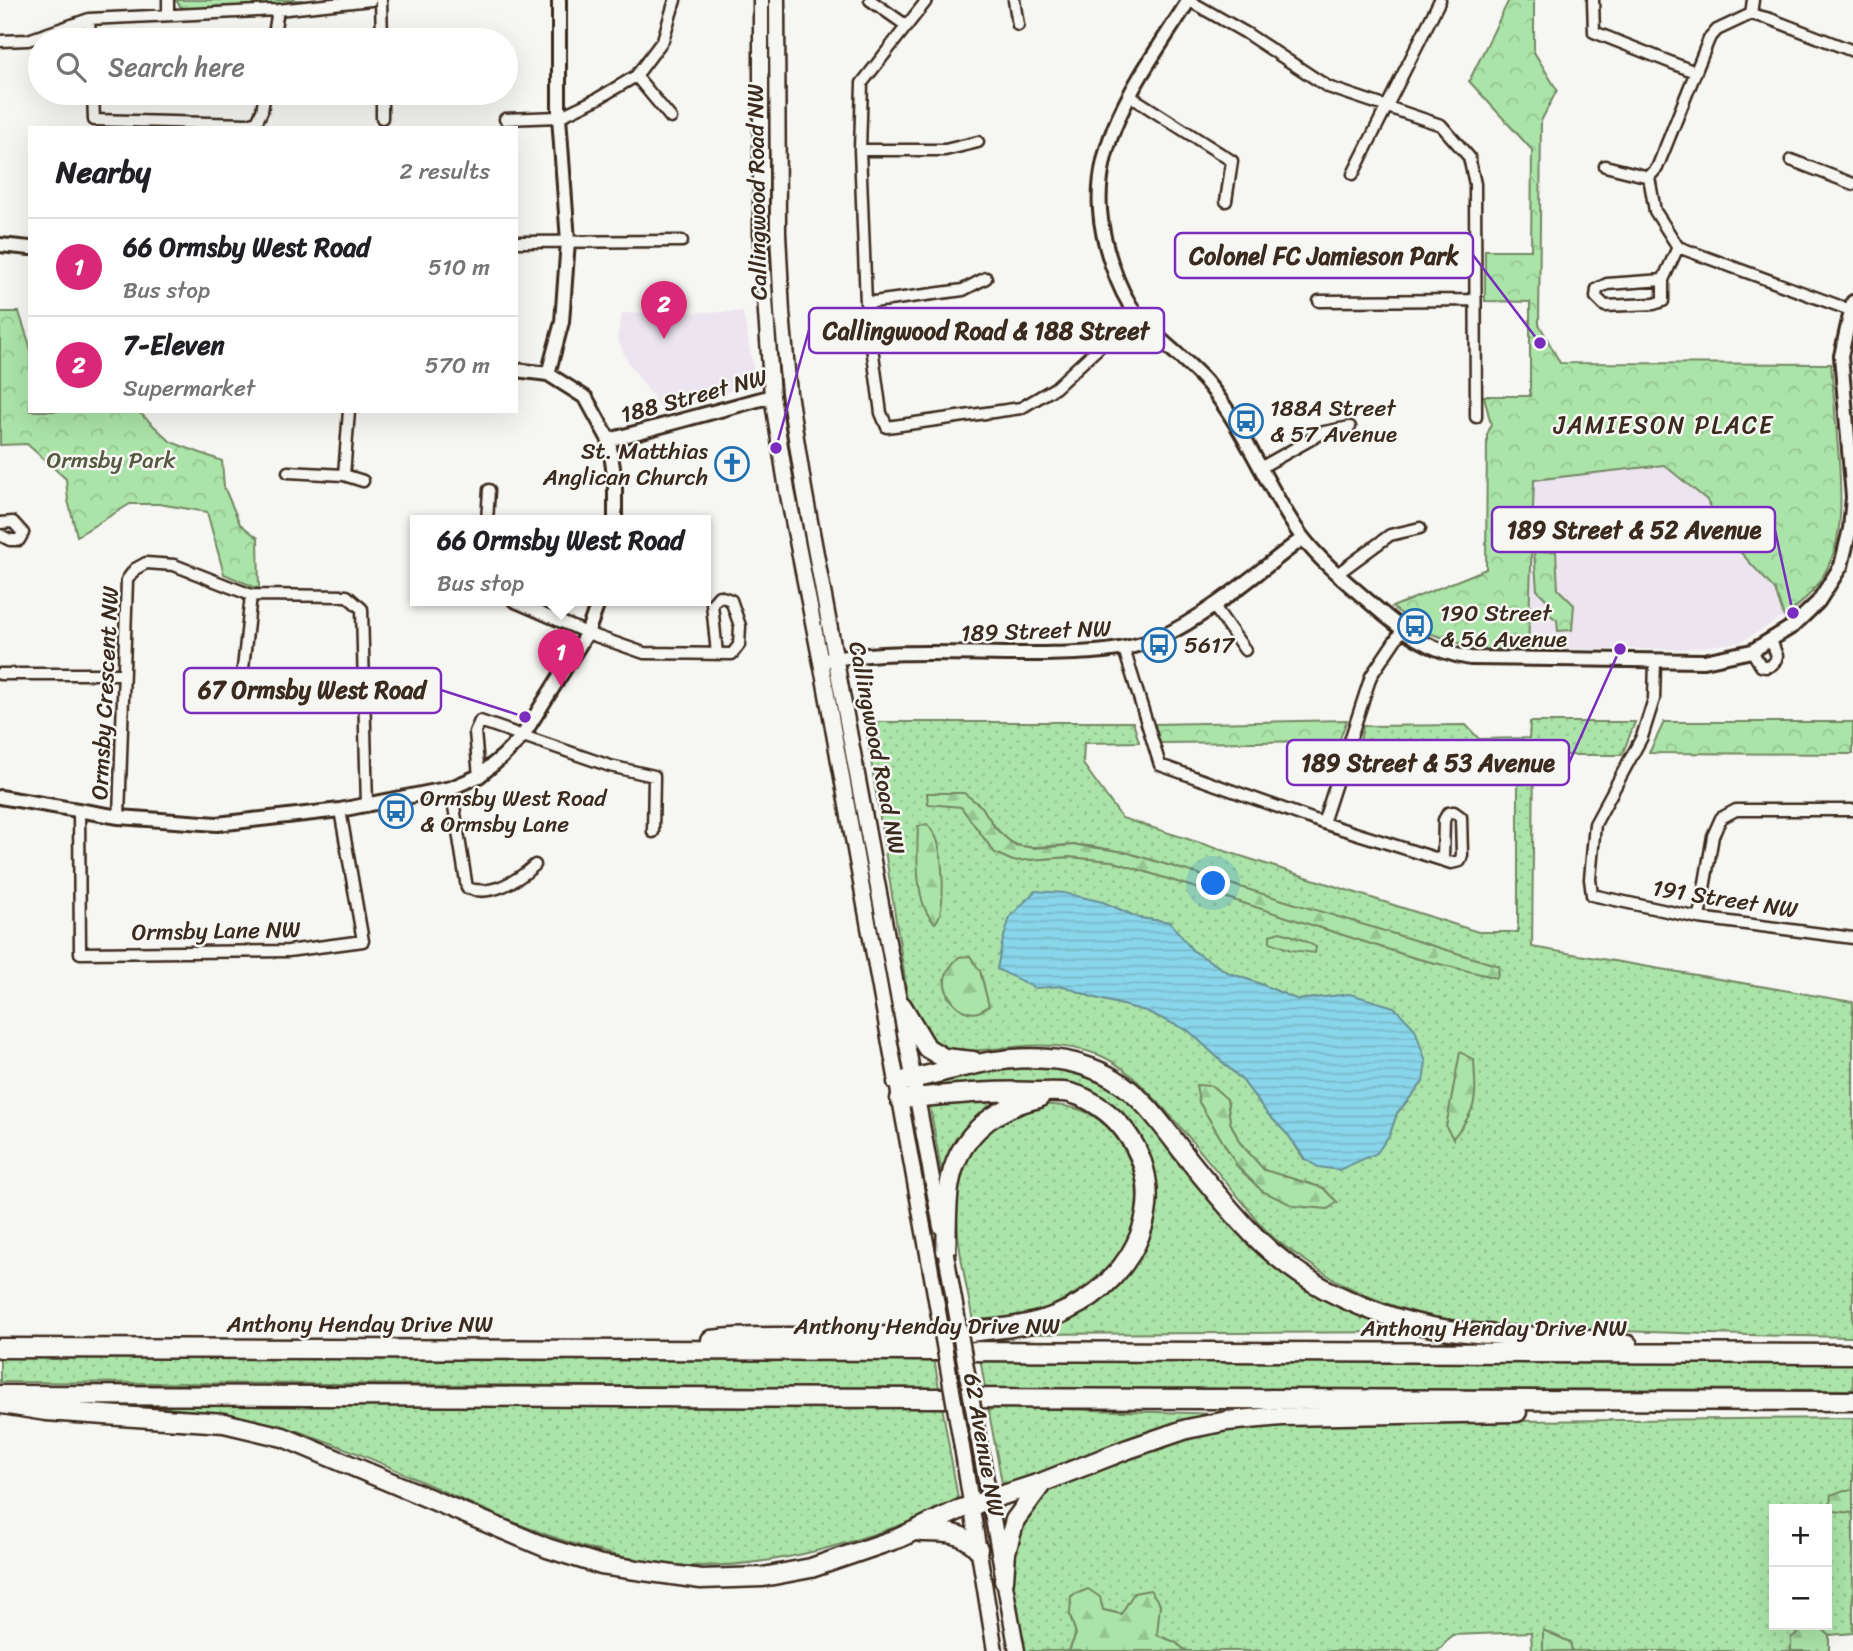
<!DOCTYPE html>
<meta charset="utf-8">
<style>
body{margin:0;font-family:Sriracha,sans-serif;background:#f6f6f6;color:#202124}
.controls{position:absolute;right:21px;bottom:21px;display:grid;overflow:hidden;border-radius:0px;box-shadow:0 7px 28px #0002}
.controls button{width:63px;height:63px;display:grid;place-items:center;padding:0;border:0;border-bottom:2px solid #e0e0e0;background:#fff;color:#202124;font:35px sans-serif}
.you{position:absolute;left:1214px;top:884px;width:24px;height:24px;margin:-18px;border:5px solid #fff;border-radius:50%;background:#1a73e8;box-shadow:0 0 0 10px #1a73e833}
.badge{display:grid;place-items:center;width:46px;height:46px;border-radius:50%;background:#db2777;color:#fff;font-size:23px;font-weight:700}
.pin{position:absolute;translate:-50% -58px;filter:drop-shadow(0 2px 4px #0008)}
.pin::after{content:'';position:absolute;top:37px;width:24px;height:21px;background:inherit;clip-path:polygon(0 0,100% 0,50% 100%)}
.popup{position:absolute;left:410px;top:515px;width:301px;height:91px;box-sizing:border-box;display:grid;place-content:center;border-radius:0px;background:#fff;filter:drop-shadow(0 2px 5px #0005);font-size:23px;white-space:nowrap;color:#757577}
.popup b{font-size:26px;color:#202124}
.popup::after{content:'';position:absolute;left:50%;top:100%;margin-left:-14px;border:14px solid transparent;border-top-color:#fff}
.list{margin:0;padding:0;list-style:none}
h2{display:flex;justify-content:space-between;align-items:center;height:91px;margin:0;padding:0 28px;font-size:30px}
h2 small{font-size:23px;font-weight:400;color:#757577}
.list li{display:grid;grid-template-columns:46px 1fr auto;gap:21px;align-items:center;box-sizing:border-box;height:98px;padding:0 28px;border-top:2px solid #e0e0e0}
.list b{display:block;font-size:26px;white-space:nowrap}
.list p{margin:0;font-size:23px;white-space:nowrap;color:#757577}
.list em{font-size:23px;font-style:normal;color:#757577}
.icon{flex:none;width:38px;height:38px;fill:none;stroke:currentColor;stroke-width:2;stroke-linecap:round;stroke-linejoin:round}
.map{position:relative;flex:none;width:1853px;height:1651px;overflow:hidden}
.search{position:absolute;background:#fff;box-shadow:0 7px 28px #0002;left:28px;top:28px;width:490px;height:77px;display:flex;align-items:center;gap:18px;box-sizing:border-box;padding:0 24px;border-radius:38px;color:#757577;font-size:26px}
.panel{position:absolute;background:#fff;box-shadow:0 7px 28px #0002;left:28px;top:126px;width:490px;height:287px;border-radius:0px}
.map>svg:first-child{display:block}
.built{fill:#ece5f0}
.grass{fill:url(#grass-dots);stroke:#738763;stroke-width:2;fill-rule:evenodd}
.forest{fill:url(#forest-firs);stroke:#738763;stroke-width:2}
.park{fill:url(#park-crowns);stroke:#738763;stroke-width:2}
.water{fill:url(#water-rules);stroke:#6a9198;stroke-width:2}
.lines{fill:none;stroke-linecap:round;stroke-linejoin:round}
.minor-casing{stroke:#3b2a1e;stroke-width:15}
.tertiary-casing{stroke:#3b2a1e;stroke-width:18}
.secondary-casing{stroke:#3b2a1e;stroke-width:19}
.motorway-casing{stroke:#3b2a1e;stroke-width:23}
.minor{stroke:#f6f6f2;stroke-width:10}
.tertiary{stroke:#f6f6f2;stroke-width:12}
.secondary{stroke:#f6f6f2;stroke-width:14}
.motorway{stroke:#f6f6f2;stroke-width:18}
.secondary-bridge-casing{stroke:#3b2a1e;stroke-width:19;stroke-linecap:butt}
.secondary-bridge{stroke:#f6f6f2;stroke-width:14}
.labels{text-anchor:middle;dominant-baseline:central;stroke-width:5;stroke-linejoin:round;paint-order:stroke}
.street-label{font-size:23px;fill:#3b2a1e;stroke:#f6f6f2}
.poi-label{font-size:23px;fill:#3b2a1e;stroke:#f6f6f2;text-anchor:start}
.park-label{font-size:23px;fill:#575840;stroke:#f6f6f2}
.neighbourhood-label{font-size:24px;letter-spacing:2px;fill:#3b2a1e;stroke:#f6f6f2}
.leader{fill:none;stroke:#7b2cbf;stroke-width:2.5}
.callout-dot{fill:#7b2cbf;stroke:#f6f6f2;stroke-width:2.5}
.callout{fill:#f6f6f2;stroke:#7b2cbf;stroke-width:2.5}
.callout-label{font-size:24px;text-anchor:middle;font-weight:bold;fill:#3b2a1e}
</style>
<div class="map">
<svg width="1853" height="1651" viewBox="0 0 1853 1651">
<defs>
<pattern id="grass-dots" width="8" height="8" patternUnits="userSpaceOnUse" patternTransform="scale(1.75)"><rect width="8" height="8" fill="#abe4a8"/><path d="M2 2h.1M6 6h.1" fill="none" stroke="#94c490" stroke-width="1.8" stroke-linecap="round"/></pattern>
<pattern id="forest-firs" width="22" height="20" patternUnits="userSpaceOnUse" patternTransform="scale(1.75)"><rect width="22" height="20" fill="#abe4a8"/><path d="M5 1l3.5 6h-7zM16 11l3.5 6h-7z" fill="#94c490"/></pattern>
<pattern id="park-crowns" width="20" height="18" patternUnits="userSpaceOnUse" patternTransform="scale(1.75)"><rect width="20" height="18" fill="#abe4a8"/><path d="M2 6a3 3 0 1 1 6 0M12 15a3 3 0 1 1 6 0" fill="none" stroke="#94c490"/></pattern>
<pattern id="water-rules" width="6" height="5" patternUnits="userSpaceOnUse" patternTransform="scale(1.75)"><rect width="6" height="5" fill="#89d5e9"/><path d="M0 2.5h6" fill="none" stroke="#77b7c7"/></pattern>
</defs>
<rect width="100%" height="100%" fill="#f6f6f2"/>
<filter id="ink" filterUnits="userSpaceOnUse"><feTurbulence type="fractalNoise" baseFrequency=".0143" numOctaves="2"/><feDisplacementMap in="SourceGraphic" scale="14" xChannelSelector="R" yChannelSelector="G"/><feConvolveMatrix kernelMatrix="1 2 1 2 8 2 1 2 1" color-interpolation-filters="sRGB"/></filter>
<g filter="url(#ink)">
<path class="built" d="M 743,312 L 756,382 L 664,413 L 628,362 L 617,338 L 622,313 Z
M 1664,465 L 1707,500 L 1720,530 L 1775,590 L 1784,617 L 1740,642 L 1686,649 L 1528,649 L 1534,480 Z"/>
<path class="grass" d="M 865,722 L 1133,722 L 1139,742 L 1084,743 L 1083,764 L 1122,818 L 1478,932 L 1518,932 L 1518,754 L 1461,755 L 1445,743 L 1360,742 L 1363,726 L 1466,725 L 1479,739 L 1529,738 L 1530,722 L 1635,722 L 1622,755 L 1534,755 L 1532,947 L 1853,1002 L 1853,1337 C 1775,1336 1698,1334 1620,1331 C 1500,1326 1402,1332 1300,1257 C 1290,1250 1278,1243 1270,1234 C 1259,1225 1251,1212 1242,1201 C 1212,1167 1186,1131 1154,1098 C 1138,1081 1121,1064 1099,1055 C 1072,1045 1043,1044 1014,1047 C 959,1051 927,1066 908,998 ZM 961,807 L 982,807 C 1013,860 1024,845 1076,845 C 1092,845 1109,850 1125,852 L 1498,966 L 1497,977 L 1415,958 L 1112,861 L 1069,857 L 1013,861 L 995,853 ZM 1103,902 L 1139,918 L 1170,922 L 1192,950 L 1229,973 L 1258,983 L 1298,1000 L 1350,994 L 1423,1082 L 1397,1113 L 1390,1134 L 1304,1159 L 1289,1136 L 1267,1113 L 1243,1081 L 1189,1031 L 1146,1011 L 1092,997 L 1064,986 ZM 980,971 L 988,1006 L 964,1011 L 948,997 L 944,979 ZM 1461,1053 L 1453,1138 L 1447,1128 ZM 1227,1099 L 1230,1122 L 1240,1143 L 1264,1170 L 1323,1188 L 1337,1202 L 1262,1191 L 1238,1167 L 1199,1102 Z
M 1016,1065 L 1083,1070 L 1113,1084 L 1141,1110 L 1274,1259 L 1436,1332 L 1009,1334 C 1042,1321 1100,1306 1123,1279 C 1179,1217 1163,1112 1078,1087 C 1042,1076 974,1088 935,1091 L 930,1089 L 929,1084 L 932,1081 Z
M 985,1100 L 989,1106 C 961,1131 952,1146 943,1181 L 930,1107 L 931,1104 Z
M 1035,1104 C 1052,1105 1072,1105 1088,1113 C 1141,1143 1153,1215 1113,1261 C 1090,1288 1051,1311 1016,1317 C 1002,1320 987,1320 973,1322 C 963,1262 936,1176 987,1127 C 999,1116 1021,1110 1035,1104 Z
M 0,1358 L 934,1358 L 939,1388 L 0,1382 Z
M 980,1358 L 1853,1362 L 1853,1390 L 985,1388 Z
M 130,1403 L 942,1406 L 959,1504 C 865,1538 788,1568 686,1566 C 657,1565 626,1558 598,1551 C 493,1523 400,1464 297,1431 C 243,1413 186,1409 130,1406 Z
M 988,1407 L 1254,1415 L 1012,1484 L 1002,1483 Z
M 1853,1418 L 1853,1490 L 1844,1490 L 1834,1511 L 1853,1513 L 1853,1633 L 1829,1635 L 1821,1628 L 1791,1638 L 1791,1651 L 1572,1651 L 1570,1642 L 1543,1631 L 1543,1651 L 1532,1651 L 1531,1632 L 1452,1635 L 1438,1651 L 1186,1651 L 1175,1642 L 1156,1635 L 1160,1604 L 1122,1614 L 1103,1610 L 1070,1615 L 1076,1634 L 1069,1651 L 1024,1651 L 1010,1574 L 1018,1525 L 1036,1500 L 1055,1483 L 1185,1438 L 1269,1423 ZM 1774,1509 L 1827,1509 L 1827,1625 L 1774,1625 Z"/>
<path class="forest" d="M 927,793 L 964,793 L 982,807 L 995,828 L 1014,845 L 1034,848 L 1077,845 L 1125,852 L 1499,966 L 1497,978 L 1415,958 L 1112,861 L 1069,857 L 1013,861 L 995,853 L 961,807 L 928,804 Z
M 927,824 C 930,828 934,833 936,837 C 943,852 947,912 935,923 C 914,906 917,851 918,826 Z
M 1280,932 C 1294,935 1304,940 1316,947 L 1315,953 L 1291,950 L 1270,942 L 1270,935 Z
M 970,956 L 980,971 L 989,1006 C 985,1008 982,1011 978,1012 C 960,1017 940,992 946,975 C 948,968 954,962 959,957 Z
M 1460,1052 L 1474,1060 C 1476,1099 1479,1107 1453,1138 L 1446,1127 Z
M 1196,1085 L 1212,1086 L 1227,1099 L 1230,1122 L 1240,1143 L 1264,1170 L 1323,1188 L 1337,1202 L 1328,1209 L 1294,1206 L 1262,1191 L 1238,1167 L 1199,1102 Z
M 1844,1490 L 1853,1490 L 1853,1513 L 1834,1511 L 1830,1506 L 1831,1495 Z
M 1088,1589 L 1100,1597 L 1103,1610 L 1121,1614 L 1134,1593 L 1150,1590 L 1160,1604 L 1157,1635 L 1175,1642 L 1186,1651 L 1069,1651 L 1076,1634 L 1070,1615 L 1071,1596 Z
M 1821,1628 L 1829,1635 L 1829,1651 L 1791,1651 L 1791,1638 L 1801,1630 Z
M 1543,1630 L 1570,1642 L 1572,1651 L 1543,1651 Z"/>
<path class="park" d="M 176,0 L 304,0 L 253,7 L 185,9 L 180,6 Z
M 1509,0 L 1534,0 L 1534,52 L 1557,90 L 1541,121 L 1539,324 L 1560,363 L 1831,364 C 1834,396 1836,428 1839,460 C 1843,528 1843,574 1784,617 L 1775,590 L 1720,530 L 1707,500 L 1664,465 L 1534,480 L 1528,649 L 1476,649 L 1426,632 L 1392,607 L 1486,569 L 1487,435 L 1491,425 L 1484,396 L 1530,396 L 1530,302 L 1485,301 L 1485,250 L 1531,250 L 1532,150 L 1469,81 Z
M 0,312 L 19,312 L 30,346 L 30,411 L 138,411 L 171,442 L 222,461 L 224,487 L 240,524 L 258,538 L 259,589 L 224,574 L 207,512 L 159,504 L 130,504 L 77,536 L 68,500 L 66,479 L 27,444 L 0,445 Z
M 1556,551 L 1558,589 L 1574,605 L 1572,630 L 1558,631 L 1557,620 L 1546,612 L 1547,600 L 1537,590 L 1534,552 Z
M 1347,720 L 1339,741 L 1160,743 L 1155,724 Z
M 1664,722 L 1853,722 L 1853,754 L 1649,753 Z"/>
<path class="water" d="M 1035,891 L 1064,893 L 1103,902 L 1139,918 L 1170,922 L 1192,950 L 1229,973 L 1258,983 L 1298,1000 L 1350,994 L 1394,1007 L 1415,1029 L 1426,1062 L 1423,1082 L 1397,1113 L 1390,1134 L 1377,1153 L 1339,1170 L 1318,1167 L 1305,1159 L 1289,1136 L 1267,1113 L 1243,1081 L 1189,1031 L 1146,1011 L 1092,997 L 1064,986 L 1035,988 L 997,969 L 1002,944 L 1010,917 Z"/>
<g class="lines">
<g class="minor-casing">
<path id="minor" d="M 168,0 L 168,14
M 381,0 L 382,40
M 870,0 L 907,26
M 927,0 L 862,83 L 860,150 L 866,303 L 881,413 L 887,427 L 1021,408 L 1055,388 L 1136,313
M 1014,0 L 1018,25
M 1188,0 L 1246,33 L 1328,87 L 1441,125 L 1469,157 L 1475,184 L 1476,417
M 1593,0 L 1594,32 L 1695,72
M 1751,14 L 1770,19 L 1853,51
M 1751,14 L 1753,0
M 89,19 L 90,40
M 273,40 L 278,10
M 0,41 L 28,40 L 89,19 L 278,10 L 371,0
M 636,76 L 671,118
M 93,93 L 94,120 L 248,124 L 257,121 L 262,111 L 265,93
M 382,93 L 382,118
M 1130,96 L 1232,161 L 1226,201
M 505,119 L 559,117 L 597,99 L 636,76 L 663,40 L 675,0
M 860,150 L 945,150 L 978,142
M 1791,160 L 1853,184
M 1605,166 L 1649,177
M 1353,174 L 1440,0
M 1649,177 L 1657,168 L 1709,39 L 1717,30 L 1751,14
M 1649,177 L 1655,211 L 1678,247
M 516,242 L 682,241
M 1663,280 L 1607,284 L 1597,289 L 1596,297 L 1605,306 L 1654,304 L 1663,301 L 1663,280 L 1678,247 L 1853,311
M 1319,301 L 1474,300
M 866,303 L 963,290 L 986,278
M 1260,468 L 1324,432 L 1350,427
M 288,472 L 344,475 L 363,481
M 344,475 L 349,411
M 487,521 L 489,490
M 0,523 L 13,522 L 23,533 L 19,540 L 10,540 L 0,535
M 1337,574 L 1390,535 L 1420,528
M 513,601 L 587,633 L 644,653 L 732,654 L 739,645 L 740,626 L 731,600 L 719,596 L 712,604 L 717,654
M 1213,605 L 1245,650
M 1124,649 L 1160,765 L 1323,823 L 1451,863 L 1460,861 L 1462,855 L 1461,817 L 1454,812 L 1448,813 L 1444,820 L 1443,859
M 1752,651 L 1761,666 C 1769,669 1775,664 1777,656 L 1771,640
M 1655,661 L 1654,699 L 1642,737 L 1595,824 L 1590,879 L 1592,895 L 1699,918 L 1853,938
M 0,674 L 124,674
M 240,696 L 251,595
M 479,776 L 475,732 L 480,721 L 610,766 L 654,776 L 653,832
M 451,788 L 467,888 C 491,897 517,881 535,865
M 79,810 L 80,953 L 288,951 L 363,941 L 340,810
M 119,817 L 127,580 L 135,569 L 146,563 L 174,565 L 251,595 L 347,596 L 362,609 L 367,806
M 1323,823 L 1371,676 L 1402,630
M 1699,918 L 1713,836 L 1721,818 L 1736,810 L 1853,810"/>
</g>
<g class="tertiary-casing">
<path id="tertiary" d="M 1189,0 C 1150,63 1094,131 1100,210 C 1102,241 1117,289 1136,314 C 1156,340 1187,359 1208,384 C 1246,430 1267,489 1302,537 C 1322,563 1350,585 1374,606 C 1405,633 1429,651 1470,658 L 1704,661 L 1752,651 L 1793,626 L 1818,602 L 1841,566 L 1850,529 L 1853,497 L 1841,356 L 1853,302
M 0,245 L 30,248
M 516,370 L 548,374 L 586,398 L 609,440 L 615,482 L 615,521
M 548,374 L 562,322 L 568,241 L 559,117 L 559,0
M 609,440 L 772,396
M 826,660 C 898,648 971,655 1044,654 C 1083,653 1122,653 1159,638 C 1208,616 1259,571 1303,538
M 0,797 L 119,817 L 217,824 L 340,810 L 451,788 L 479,776 L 502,757 L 522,737 L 587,633 L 599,601"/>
</g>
<g class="secondary-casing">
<path id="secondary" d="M 761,0 L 761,243 L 772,396 L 787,490 L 824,678 L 928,1254
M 777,0 L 778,233 L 782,312 L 789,393 L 804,489 L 941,1227
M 962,1447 L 995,1651
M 980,1447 L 1017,1651"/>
</g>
<g class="motorway-casing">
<path id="motorway" d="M 902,1006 L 927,1048 L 944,1058 L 973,1061
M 897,1082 C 947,1072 998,1054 1049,1059 C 1070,1060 1096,1068 1114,1079 C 1144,1097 1165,1129 1186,1156 C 1205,1180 1224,1203 1244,1225 C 1269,1253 1303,1279 1337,1295 C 1364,1308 1393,1319 1422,1325 C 1489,1340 1560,1333 1628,1345
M 946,1254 C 947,1233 946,1210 949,1188 C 956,1138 991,1109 1039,1098
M 711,1340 C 739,1336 768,1337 796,1337 C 859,1336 923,1338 986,1330 C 1014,1327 1043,1323 1068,1310 C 1136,1277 1175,1197 1125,1131 C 1112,1114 1091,1098 1070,1093 C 1060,1091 1048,1092 1038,1092 C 992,1090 946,1095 900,1099
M 0,1348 L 1853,1354
M 0,1395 L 1853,1401
M 2,1404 L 46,1411 L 224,1423 L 283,1437 L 547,1548 L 601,1565 L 701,1579 L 763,1577 L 811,1568 L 899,1538 L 961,1509 L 1043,1482 L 1128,1449 L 1187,1429 L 1227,1421 L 1282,1416 L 1517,1412
M 921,1532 C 943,1532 962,1531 978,1549
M 1004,1580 L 1006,1552 L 1015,1520 L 1043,1482"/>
</g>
<use href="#minor" class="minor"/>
<use href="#tertiary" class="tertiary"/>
<use href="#secondary" class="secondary"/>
<use href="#motorway" class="motorway"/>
<g class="secondary-bridge-casing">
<path id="secondary-bridge" d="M 928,1254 L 962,1447
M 946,1254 L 980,1447"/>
</g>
<use href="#secondary-bridge" class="secondary-bridge"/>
</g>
</g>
<defs>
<g id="bus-ring" transform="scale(1.75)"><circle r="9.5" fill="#f6f6f2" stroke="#1f6fb2" stroke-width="1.5"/><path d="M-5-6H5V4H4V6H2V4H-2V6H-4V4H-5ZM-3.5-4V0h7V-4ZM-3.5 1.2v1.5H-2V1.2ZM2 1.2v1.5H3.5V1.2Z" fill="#1f6fb2"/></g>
<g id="church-ring" transform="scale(1.75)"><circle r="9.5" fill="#f6f6f2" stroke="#1f6fb2" stroke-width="1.5"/><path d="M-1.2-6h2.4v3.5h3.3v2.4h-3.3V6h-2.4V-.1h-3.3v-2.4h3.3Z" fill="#1f6fb2"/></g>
</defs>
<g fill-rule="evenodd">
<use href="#bus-ring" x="1246" y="421"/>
<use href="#church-ring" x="732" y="464"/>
<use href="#bus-ring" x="1415" y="626"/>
<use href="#bus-ring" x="1159" y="645"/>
<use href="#bus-ring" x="396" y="811"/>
</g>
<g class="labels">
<g class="street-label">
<text transform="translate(757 192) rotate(-91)">Callingwood Road NW</text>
<text transform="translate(694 396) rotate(-15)">188 Street NW</text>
<text transform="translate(1036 631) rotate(-2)">189 Street NW</text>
<text transform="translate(105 693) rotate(-87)">Ormsby Crescent NW</text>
<text transform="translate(877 748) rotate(79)">Callingwood Road NW</text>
<text transform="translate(1725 899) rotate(9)">191 Street NW</text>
<text transform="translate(216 931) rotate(-1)">Ormsby Lane NW</text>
<text x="360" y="1324">Anthony Henday Drive NW</text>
<text x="927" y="1326">Anthony Henday Drive NW</text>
<text x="1494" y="1328">Anthony Henday Drive NW</text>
<text transform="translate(984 1445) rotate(80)">62 Avenue NW</text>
</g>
<g class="poi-label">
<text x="1270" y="408">188A Street<tspan x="1270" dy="26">&amp; 57 Avenue</tspan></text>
<text x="708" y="451" text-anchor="end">St. Matthias<tspan x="708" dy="26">Anglican Church</tspan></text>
<text x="1440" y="613">190 Street<tspan x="1440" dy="26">&amp; 56 Avenue</tspan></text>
<text x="1184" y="645">5617</text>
<text x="420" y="798">Ormsby West Road<tspan x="420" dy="26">&amp; Ormsby Lane</tspan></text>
</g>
<g class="park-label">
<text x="111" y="460">Ormsby Park</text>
</g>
<g class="neighbourhood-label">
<text x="1664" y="425">JAMIESON PLACE</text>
</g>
</g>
<path class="leader" d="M1540 343L1473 255M776 448L809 330M1793 613L1775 530M525 717L441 690M1620 649L1569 763"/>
<g class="callout-dot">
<circle cx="1540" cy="343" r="7"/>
<circle cx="776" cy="448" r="7"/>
<circle cx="1793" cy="613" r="7"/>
<circle cx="525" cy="717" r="7"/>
<circle cx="1620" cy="649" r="7"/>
</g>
<g class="callout">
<rect x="1175" y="233" width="298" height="45" rx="7"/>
<rect x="809" y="308" width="355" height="45" rx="7"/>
<rect x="1492" y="507" width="283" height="45" rx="7"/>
<rect x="184" y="668" width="257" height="45" rx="7"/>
<rect x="1287" y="740" width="282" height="45" rx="7"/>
</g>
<g class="callout-label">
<text x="1324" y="264">Colonel FC Jamieson Park</text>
<text x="986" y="339">Callingwood Road &amp; 188 Street</text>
<text x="1634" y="538">189 Street &amp; 52 Avenue</text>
<text x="312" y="698">67 Ormsby West Road</text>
<text x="1428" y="771">189 Street &amp; 53 Avenue</text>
</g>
</svg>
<div class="controls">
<button>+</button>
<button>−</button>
</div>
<div class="you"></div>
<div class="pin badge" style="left:561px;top:687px">1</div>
<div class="popup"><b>66 Ormsby West Road</b>Bus stop</div>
<div class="pin badge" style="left:664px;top:339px">2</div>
<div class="search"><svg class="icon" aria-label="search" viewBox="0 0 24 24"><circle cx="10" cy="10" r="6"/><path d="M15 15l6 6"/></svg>Search here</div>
<section class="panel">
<h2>Nearby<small>2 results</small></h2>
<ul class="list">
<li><span class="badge">1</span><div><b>66 Ormsby West Road</b><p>Bus stop</p></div><em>510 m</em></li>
<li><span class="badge">2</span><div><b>7-Eleven</b><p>Supermarket</p></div><em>570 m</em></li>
</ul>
</section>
</div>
